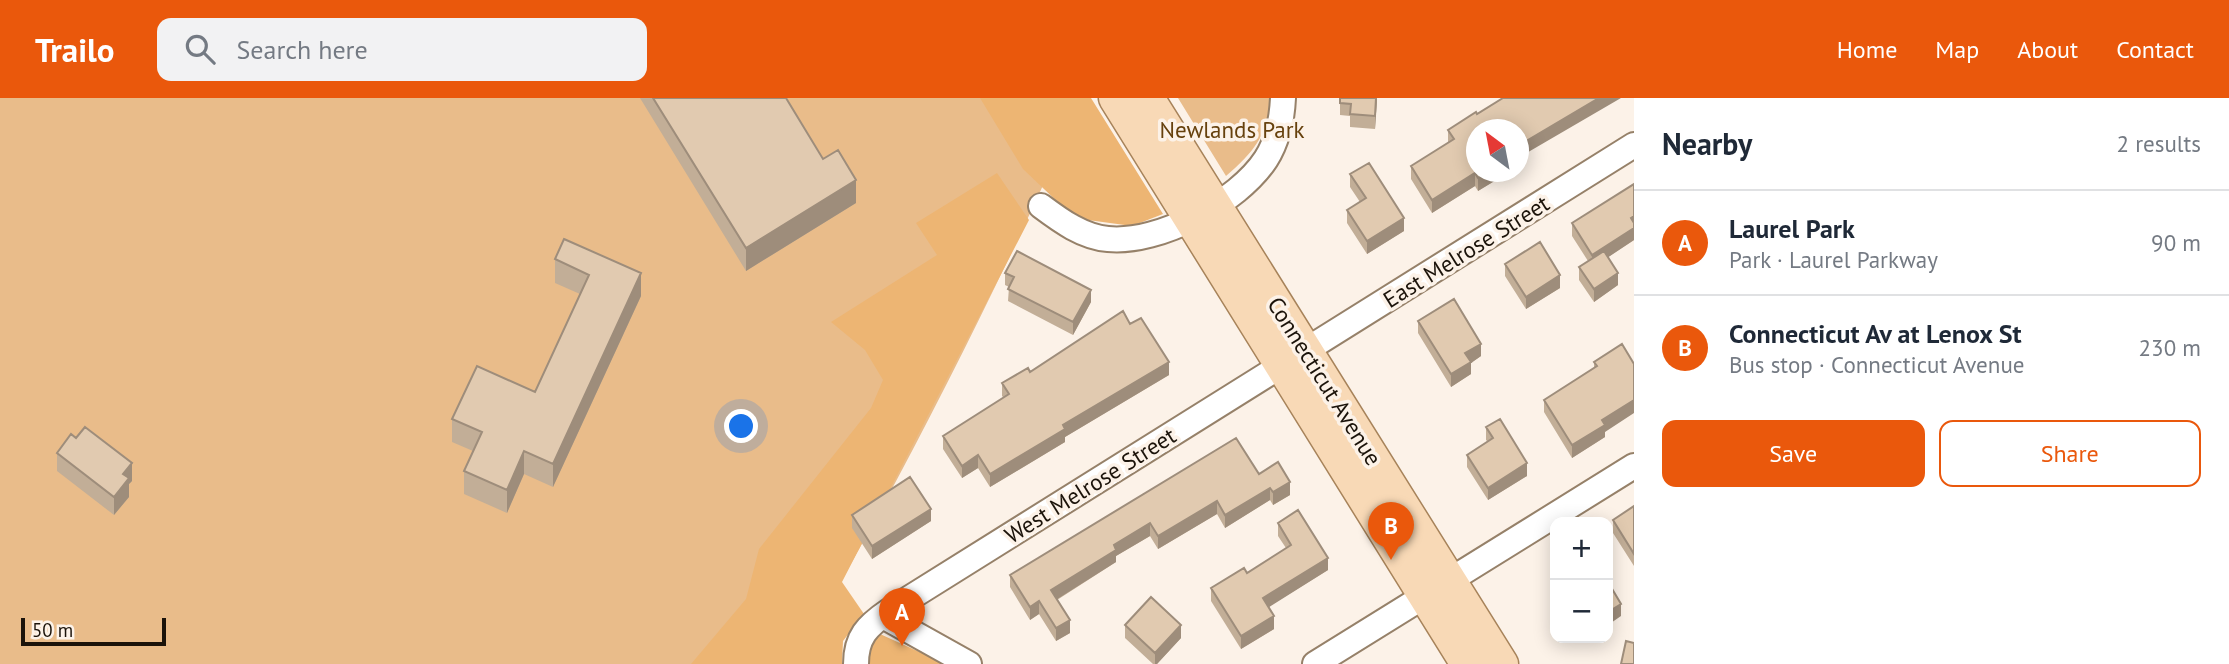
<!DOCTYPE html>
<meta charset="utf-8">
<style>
body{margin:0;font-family:"PT Sans",sans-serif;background:#f2f2f3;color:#1f2937}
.controls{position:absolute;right:21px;bottom:21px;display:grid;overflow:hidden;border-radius:14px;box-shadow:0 4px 18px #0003}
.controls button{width:63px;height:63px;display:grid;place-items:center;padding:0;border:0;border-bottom:2px solid #e0e1e3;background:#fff;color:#1f2937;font:35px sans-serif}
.compass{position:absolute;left:1466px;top:21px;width:63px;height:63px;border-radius:50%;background:#fff;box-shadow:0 4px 18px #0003;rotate:328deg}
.scale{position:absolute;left:21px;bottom:18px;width:145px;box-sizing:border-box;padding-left:7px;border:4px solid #1b130a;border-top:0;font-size:19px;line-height:24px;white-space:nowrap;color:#1b130a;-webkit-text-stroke:5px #fcf2e8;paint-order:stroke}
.you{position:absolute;left:742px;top:329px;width:24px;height:24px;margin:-18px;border:5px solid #fff;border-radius:50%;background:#1a73e8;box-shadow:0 0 0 10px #1a73e833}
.badge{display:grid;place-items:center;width:46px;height:46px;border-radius:50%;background:#ea580c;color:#fff;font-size:23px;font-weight:700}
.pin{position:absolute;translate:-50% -58px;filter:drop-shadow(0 2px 4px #0008)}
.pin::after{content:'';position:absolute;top:37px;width:24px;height:21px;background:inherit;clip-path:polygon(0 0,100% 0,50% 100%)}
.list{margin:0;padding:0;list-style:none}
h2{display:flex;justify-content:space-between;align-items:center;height:91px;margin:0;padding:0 28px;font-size:30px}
h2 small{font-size:23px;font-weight:400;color:#747a83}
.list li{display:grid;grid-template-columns:46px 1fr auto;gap:21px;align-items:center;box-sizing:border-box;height:105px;padding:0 28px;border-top:2px solid #e0e1e3}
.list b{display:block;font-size:26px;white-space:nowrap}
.list p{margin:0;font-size:23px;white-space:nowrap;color:#747a83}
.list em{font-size:23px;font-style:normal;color:#747a83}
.actions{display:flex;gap:14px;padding:21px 28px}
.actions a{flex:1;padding:16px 0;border:2px solid #ea580c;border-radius:14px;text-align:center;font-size:24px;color:#ea580c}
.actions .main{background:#ea580c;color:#fff}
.icon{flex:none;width:38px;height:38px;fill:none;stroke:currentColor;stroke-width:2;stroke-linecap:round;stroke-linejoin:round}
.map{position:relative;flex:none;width:1634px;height:566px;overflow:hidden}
header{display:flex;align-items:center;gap:42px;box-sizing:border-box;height:98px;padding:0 35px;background:#ea580c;color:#fff}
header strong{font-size:33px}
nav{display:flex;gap:38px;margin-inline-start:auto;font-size:24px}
.search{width:490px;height:63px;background:#f2f2f3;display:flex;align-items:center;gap:18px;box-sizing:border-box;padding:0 24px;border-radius:14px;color:#747a83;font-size:26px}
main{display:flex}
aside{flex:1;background:#fff}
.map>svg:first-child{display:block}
.green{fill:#e9bc8a}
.forest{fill:#edb573}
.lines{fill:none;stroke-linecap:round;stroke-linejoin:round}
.minor-casing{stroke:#968169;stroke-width:28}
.major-casing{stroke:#a7835a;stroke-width:35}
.minor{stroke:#fff;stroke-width:24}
.major{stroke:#f8d9b6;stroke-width:32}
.wall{fill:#c2ae97}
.shaded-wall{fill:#9e8d7b}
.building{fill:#e1cab0;stroke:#9e8d7b;stroke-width:2}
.labels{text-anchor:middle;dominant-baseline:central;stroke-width:7;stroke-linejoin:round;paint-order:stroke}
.park-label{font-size:23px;fill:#66410d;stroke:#fcf2e8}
.street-label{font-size:23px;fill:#1b130a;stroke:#fcf2e8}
</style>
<header>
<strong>Trailo</strong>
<div class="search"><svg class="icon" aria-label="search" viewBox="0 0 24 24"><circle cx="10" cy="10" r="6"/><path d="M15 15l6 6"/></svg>Search here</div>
<nav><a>Home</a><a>Map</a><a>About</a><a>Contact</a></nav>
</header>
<main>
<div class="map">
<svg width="1634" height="566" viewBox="0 0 1634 566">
<rect width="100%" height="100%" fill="#fcf2e8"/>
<path class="green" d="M 0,0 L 1082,0 L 1082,1 C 997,194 900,384 794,566 L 0,566 Z
M 1178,0 L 1273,0 C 1265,39 1256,52 1226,78 Z"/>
<path class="forest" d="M 980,0 L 1091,0 L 1163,116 L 1132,128 L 1088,122 L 1065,111 L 1023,71 Z
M 997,75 L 1029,122 L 842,484 L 864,516 L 843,543 L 842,566 L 691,566 L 746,501 L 759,451 L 871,310 L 883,282 L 865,252 L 831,224 L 937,157 L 916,125 Z
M 880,536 L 946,566 L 867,566 L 868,553 Z"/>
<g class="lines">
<g class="minor-casing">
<path id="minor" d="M 1041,108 C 1061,123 1083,139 1108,141 C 1159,146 1238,104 1266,61 C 1278,42 1282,22 1283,0
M 883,518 L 969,566
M 856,566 C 856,539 867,528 889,513 L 1634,47
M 1315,566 L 1634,368"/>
</g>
<g class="major-casing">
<path id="major" d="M 1115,0 L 1467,566
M 1148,0 L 1502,566"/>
</g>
<use href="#minor" class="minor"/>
<use href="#major" class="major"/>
</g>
<path class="wall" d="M 640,0 L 786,0 L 823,61 L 856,105 L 746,173 Z
M 1340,0 L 1377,0 L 1375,31 L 1350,29 L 1350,18 L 1340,17 Z
M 1448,32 L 1476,32 L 1506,74 L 1506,76 L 1478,93 L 1475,88 L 1432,115 L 1411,81 L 1411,68 L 1448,45 Z
M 1350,76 L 1404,133 L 1367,156 L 1347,125 L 1347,112 L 1360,104 L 1350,89 Z
M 1572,125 L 1634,142 L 1608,159 L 1618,187 L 1594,204 L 1579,182 L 1579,169 L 1588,163 L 1572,138 Z
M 555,161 L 641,198 L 553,389 L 524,376 L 507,415 L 464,396 L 464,373 L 473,353 L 452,344 L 452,321 L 535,294 L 580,196 L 555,185 Z
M 1505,166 L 1560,190 L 1526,211 L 1505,178 Z
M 1005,175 L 1091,204 L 1073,237 L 1008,203 L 1009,189 L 1005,187 Z
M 1418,223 L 1481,258 L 1471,265 L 1471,276 L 1451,289 L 1418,235 Z
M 1130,226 L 1169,277 L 1065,339 L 1065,344 L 990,389 L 978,370 L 962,380 L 943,351 L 943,338 L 1004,300 L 1002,298 L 1002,285 L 1030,274 Z
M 1622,246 L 1605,334 L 1605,339 L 1572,360 L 1544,314 L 1544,302 L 1594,270 L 1594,264 Z
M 1486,329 L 1527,378 L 1488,402 L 1467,369 L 1467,357 L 1488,344 L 1486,342 Z
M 57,355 L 132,383 L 129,386 L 129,399 L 114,417 L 57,373 Z
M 1259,376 L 1290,397 L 1273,407 L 1270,402 L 1225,430 L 1217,416 L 1158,451 L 1150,438 L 1116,458 L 1116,464 L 1057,502 L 1070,535 L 1056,543 L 1039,516 L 1030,522 L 1010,489 L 1010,477 Z
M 1634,408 L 1634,468 L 1613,435 L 1613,422 Z
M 852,417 L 931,423 L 872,461 L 852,430 Z
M 1278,425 L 1328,472 L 1268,509 L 1274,531 L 1241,551 L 1211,503 L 1211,490 L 1247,475 L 1286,450 L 1278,438 Z
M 1125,527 L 1181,540 L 1157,566 L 1153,566 L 1125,540 Z"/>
<path class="shaded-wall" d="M 1376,0 L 1377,0 L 1375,31 L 1375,18 Z
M 1599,0 L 1621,0 L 1518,60 L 1518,48 Z
M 1489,74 L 1506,74 L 1506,76 L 1478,93 L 1478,80 Z
M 1475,75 L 1475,88 L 1432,115 L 1432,102 Z
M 856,82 L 856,105 L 746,173 L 746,150 Z
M 1634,118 L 1634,142 L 1592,170 L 1592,157 Z
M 1404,120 L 1404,133 L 1367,156 L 1367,143 Z
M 641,175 L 641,198 L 553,389 L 553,366 Z
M 1618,175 L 1618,187 L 1594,204 L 1594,191 Z
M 1560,177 L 1560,190 L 1526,211 L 1526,199 Z
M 1091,192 L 1091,204 L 1073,237 L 1073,224 Z
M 1481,246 L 1481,258 L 1471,265 L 1471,276 L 1451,289 L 1451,276 L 1465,255 Z
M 1169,264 L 1169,277 L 1065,339 L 1065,344 L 990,389 L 990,376 L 1063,327 Z
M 1634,302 L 1634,315 L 1605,334 L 1605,339 L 1572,360 L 1572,347 L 1602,322 Z
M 524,353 L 524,376 L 507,415 L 507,392 Z
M 978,357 L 978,370 L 962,380 L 962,368 Z
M 132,365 L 132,383 L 129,386 L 129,399 L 114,417 L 114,399 L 123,376 Z
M 1527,365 L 1527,378 L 1488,402 L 1488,390 Z
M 1290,384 L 1290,397 L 1273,407 L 1273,394 Z
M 1270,390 L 1270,402 L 1225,430 L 1225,417 Z
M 1217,403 L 1217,416 L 1158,451 L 1158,438 Z
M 931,411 L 931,423 L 872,461 L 872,448 Z
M 1150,425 L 1150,438 L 1116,458 L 1116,464 L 1051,505 L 1051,492 L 1114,447 Z
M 1328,460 L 1328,472 L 1263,513 L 1263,500 Z
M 1039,503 L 1039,516 L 1030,522 L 1030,509 Z
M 1621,506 L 1621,518 L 1608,527 L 1608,514 Z
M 1274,518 L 1274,531 L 1241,551 L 1241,538 Z
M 1070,522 L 1070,535 L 1056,543 L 1056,530 Z
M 1181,527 L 1181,540 L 1157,566 L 1155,566 L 1155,555 Z"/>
<path class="building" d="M 653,0 L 786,0 L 823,61 L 838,52 L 856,82 L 746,150 Z
M 1340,0 L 1376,0 L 1375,18 L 1350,16 L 1351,6 L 1340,5 Z
M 1503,0 L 1599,0 L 1518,48 L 1518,32 L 1476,32 L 1476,74 L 1489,74 L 1478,80 L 1475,75 L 1432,102 L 1411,68 L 1454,41 L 1448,32 L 1476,14 L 1477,16 Z
M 1369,65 L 1404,120 L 1367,143 L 1347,112 L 1366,100 L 1350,76 Z
M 1634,86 L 1634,118 L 1631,120 L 1634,125 L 1634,130 L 1592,157 L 1572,125 Z
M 564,141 L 641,175 L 553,366 L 524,353 L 507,392 L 464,373 L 482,334 L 452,321 L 477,268 L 535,294 L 589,177 L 555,161 Z
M 1540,144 L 1560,177 L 1526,199 L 1505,166 Z
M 1017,153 L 1091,192 L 1073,224 L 1008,191 L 1014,179 L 1005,175 Z
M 1604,153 L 1618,175 L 1594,191 L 1579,169 Z
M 1454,201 L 1481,246 L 1465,255 L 1471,264 L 1451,276 L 1418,223 Z
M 1123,213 L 1130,226 L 1141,220 L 1169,264 L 1063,327 L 1065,331 L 990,376 L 978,357 L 962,368 L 943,338 L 1009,296 L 1002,285 L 1028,270 L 1030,274 Z
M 1622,246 L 1634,266 L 1634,302 L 1602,322 L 1605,327 L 1572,347 L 1544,302 L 1597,268 L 1594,264 Z
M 1500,321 L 1527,365 L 1488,390 L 1467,357 L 1493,340 L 1486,329 Z
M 85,329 L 132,365 L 123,376 L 129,380 L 114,399 L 57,355 L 71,336 L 76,340 Z
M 1236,340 L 1259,376 L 1278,364 L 1290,384 L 1273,394 L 1270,390 L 1225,417 L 1217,403 L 1158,438 L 1150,425 L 1114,447 L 1116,452 L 1051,492 L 1070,522 L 1056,530 L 1039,503 L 1030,509 L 1010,477 Z
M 910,379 L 931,411 L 872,448 L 852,417 Z
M 1634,408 L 1634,456 L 1613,422 Z
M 1298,412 L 1328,460 L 1263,500 L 1274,518 L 1241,538 L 1211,490 L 1244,470 L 1247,475 L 1291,447 L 1278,425 Z
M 1608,484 L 1621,506 L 1608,514 Z
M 1151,499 L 1181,527 L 1155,555 L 1125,527 Z
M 1626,543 L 1634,545 L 1634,566 L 1621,566 Z"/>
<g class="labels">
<g class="park-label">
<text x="1232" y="31">Newlands Park</text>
</g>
<g class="street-label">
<text transform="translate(1466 153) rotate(-32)">East Melrose Street</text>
<text transform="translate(1325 283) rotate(58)">Connecticut Avenue</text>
<text transform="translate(1090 387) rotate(-32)">West Melrose Street</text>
</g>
</g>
</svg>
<div class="controls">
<button>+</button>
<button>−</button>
</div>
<svg class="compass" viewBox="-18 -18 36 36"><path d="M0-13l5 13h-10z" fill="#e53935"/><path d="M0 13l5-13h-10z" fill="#747a83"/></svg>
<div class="scale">50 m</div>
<div class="you"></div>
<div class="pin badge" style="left:902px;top:548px">A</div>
<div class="pin badge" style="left:1391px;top:462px">B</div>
</div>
<aside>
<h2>Nearby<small>2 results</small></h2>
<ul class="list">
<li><span class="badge">A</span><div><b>Laurel Park</b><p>Park · Laurel Parkway</p></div><em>90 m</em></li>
<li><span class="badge">B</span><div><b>Connecticut Av at Lenox St</b><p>Bus stop · Connecticut Avenue</p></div><em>230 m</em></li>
</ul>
<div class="actions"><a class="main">Save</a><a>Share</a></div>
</aside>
</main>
